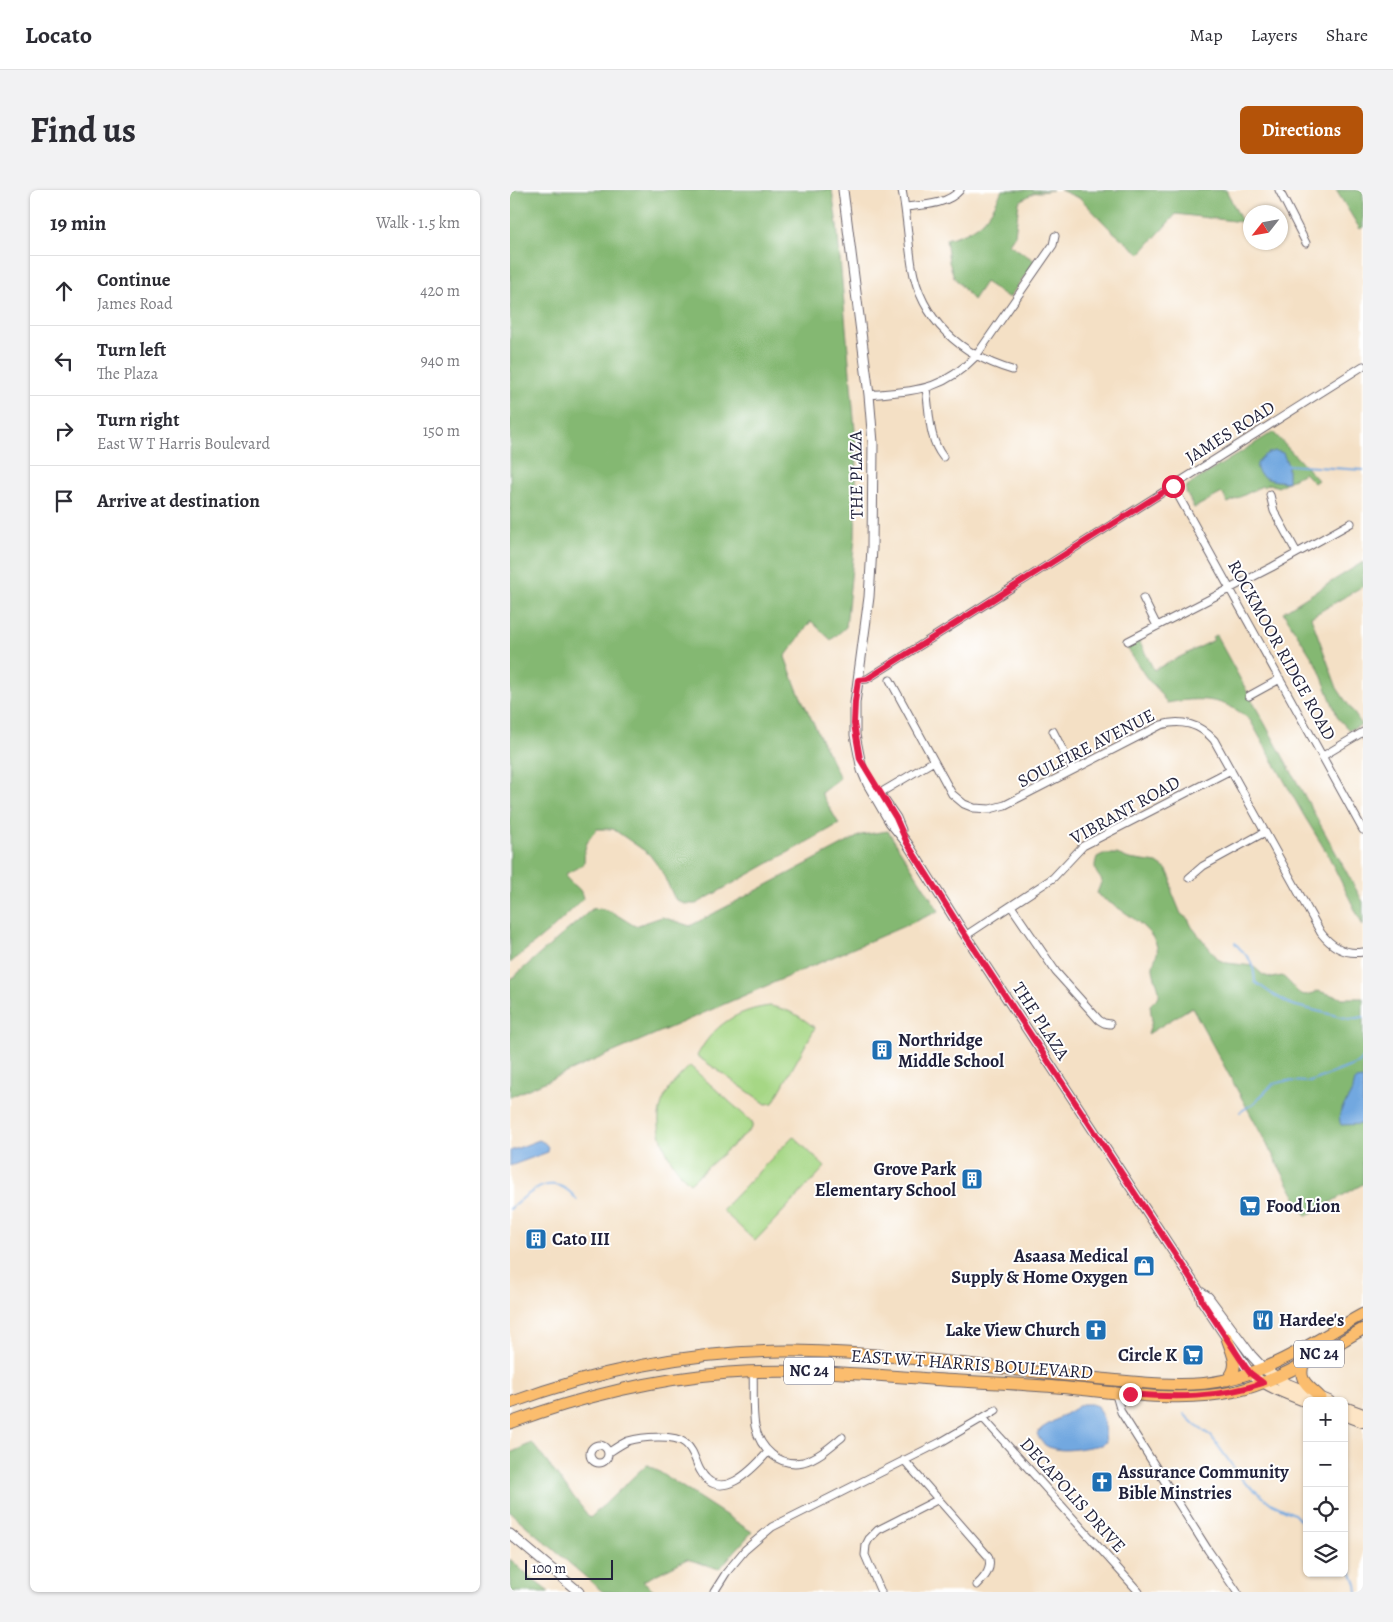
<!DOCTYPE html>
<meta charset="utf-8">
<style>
body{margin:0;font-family:Alegreya,serif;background:#f2f2f3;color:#2b2b33}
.controls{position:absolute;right:15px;bottom:15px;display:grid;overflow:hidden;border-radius:8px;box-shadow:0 1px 4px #0004}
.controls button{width:45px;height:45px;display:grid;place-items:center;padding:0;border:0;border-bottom:1px solid #e1e1e2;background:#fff;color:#2b2b33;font:25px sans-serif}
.compass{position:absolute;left:733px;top:15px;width:45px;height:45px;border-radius:50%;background:#fff;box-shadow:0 1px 4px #0004;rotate:239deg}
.scale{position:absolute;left:15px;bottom:12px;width:88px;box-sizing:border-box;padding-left:5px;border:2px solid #22223b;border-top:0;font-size:14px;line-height:18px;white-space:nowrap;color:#22223b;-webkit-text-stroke:4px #fff;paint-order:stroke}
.stop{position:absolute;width:15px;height:15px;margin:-11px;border:4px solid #e11d48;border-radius:50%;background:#fff}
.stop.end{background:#e11d48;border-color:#fff;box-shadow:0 1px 5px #0008}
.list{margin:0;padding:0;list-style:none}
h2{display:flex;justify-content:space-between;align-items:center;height:65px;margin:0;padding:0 20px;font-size:21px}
h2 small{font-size:16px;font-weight:400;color:#7c7c81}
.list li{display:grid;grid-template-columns:32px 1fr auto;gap:15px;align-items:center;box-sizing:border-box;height:70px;padding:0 20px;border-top:1px solid #e1e1e2}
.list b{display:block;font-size:19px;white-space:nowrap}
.list p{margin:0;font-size:16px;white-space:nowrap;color:#7c7c81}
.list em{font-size:16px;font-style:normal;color:#7c7c81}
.icon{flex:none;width:28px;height:28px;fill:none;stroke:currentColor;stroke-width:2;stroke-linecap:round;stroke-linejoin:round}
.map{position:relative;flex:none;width:853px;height:1402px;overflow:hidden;border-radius:8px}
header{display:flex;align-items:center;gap:30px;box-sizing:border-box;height:70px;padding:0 25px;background:#fff;border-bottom:1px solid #e1e1e2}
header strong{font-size:24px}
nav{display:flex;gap:28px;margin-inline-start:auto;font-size:18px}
.intro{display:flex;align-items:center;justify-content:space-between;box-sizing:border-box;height:120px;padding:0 30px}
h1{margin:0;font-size:35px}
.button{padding:12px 22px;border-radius:8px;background:#b45309;color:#fff;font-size:18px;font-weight:700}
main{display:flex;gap:30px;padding:0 30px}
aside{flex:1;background:#fff;border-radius:8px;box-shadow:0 1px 4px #0004}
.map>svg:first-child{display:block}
.green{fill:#a6d785;stroke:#647c60}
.forest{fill:#84b872;stroke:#536d56}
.water{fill:#72a8e0;stroke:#4a658e}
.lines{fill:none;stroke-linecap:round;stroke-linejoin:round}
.stream{stroke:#72a8e0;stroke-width:2}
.minor-casing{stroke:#6c646b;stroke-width:9}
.tertiary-casing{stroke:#6c646b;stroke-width:11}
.secondary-casing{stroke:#6c646b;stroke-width:12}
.primary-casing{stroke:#6c646b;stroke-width:13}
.minor{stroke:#fff;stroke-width:7}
.tertiary{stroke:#fff;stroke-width:9}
.secondary{stroke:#fde5c5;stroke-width:10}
.primary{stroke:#fbbd6e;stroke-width:11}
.route{stroke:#e11d48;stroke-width:6}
.labels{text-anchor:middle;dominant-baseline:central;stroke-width:4;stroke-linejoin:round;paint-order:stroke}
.shield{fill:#fff;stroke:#646476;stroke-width:1}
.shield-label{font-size:16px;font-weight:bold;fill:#22223b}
.street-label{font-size:18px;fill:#22223b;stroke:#fff}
.poi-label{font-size:18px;font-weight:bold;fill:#22223b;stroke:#fff;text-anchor:start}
</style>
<header>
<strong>Locato</strong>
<nav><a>Map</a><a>Layers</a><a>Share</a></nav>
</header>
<div class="intro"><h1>Find us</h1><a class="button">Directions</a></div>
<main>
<aside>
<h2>19 min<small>Walk · 1.5 km</small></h2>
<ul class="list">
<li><svg class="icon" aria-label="ahead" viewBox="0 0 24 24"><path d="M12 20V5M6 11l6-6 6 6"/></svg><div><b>Continue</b><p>James Road</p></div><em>420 m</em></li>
<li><svg class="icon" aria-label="left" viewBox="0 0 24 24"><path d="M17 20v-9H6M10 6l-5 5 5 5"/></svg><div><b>Turn left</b><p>The Plaza</p></div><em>940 m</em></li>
<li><svg class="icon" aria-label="right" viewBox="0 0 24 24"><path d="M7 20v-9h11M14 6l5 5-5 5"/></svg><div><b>Turn right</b><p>East W T Harris Boulevard</p></div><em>150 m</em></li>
<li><svg class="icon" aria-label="arrive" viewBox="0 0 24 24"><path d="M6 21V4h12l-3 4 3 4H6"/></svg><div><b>Arrive at destination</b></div></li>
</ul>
</aside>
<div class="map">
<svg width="853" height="1402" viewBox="0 0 853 1402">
<rect width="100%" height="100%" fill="#fff"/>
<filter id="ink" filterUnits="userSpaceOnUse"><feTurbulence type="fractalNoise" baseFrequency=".02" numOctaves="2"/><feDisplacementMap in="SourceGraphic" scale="10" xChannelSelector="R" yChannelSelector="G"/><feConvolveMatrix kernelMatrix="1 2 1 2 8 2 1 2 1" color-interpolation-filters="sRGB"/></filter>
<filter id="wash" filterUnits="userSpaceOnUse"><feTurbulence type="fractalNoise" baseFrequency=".0096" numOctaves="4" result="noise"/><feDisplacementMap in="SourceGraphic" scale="20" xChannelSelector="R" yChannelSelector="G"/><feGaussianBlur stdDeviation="1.12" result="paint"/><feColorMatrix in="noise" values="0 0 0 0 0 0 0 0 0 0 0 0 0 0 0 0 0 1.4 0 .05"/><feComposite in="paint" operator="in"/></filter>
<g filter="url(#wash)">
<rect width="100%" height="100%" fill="#f4e0c5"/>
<path class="green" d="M 260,816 C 280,820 289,825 305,838 L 263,913 L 256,914 L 187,866 C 203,835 227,820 260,816 Z
M 180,876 L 242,932 L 242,938 L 180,993 C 162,978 144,945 150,920 C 154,902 167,888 180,876 Z
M 283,946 L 315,977 L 245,1051 L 212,1020 Z"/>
<path class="forest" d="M 0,0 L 322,0 L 327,35 L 347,263 L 345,348 L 336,437 L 321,450 L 301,431 L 275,467 L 287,499 L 330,588 L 311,603 L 329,634 L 186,714 L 175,714 L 165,709 L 151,680 L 139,664 L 103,639 L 87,639 C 84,643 79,648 77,653 C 69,672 84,672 57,683 L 56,687 C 63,697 71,695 73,709 L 44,737 L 0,773 Z
M 492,0 L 543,0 L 523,3 L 509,12 L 505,45 L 499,54 L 525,71 L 499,108 L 475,92 L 463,110 L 444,87 L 439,72 L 436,49 C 468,41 479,30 492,0 Z
M 550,0 L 716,0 L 732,32 L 666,24 L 630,64 L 601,40 L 571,9 Z
M 826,0 L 853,0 L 853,37 L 850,39 Z
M 763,242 L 808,290 L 804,293 L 794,283 L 768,297 L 760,294 L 753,297 L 752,296 L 718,313 L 712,303 L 684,318 L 676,302 L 677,296 Z
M 853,372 L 853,396 L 801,427 L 827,498 L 852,535 L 839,540 L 828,528 L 808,477 L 773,422 Z
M 706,445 L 853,712 L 853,736 L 817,663 L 793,624 L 740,530 C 714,507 690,507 657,513 L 645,496 L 638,490 L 617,458 L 629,451 L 644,480 L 704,450 L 702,447 Z
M 378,641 L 429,721 L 0,907 L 0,790 L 82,719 C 98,716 112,729 125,736 L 152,727 L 180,736 L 351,645 Z
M 593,664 L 607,664 L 619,669 L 647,673 L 657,680 L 661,689 L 662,702 L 671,724 L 678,729 L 682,737 L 709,770 L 717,773 L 743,776 L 753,785 L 762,788 L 772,786 C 788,797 786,812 808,801 L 832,808 L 853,808 L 853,994 L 796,1026 L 682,817 L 638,844 L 642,831 L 640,815 L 649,806 C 650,796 644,789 643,779 C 642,771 649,766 647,757 C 642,736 606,717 589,706 L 587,703 L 592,690 C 585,682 583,678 587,667 Z
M 22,1253 L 80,1328 L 137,1274 L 242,1342 L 209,1379 L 177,1369 L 133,1391 L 146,1402 L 93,1402 L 0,1322 L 0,1263 Z
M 0,1369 L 18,1386 L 39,1402 L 0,1402 Z"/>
<path class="water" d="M 766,261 L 773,263 L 778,275 L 778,292 C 769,291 758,291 751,285 C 739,274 755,262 766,261 Z
M 853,889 L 853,934 L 831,935 C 826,922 835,916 840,905 C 843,900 844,895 845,890 Z
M 29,950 C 34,952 40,956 38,962 L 0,976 L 0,961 Z
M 572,1214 L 581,1214 L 587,1216 L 593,1228 L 596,1252 L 591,1255 C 571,1258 534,1269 527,1243 L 532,1238 Z"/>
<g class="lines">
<path class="stream" d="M 777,275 L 853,280
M 725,753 C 739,770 743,767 745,792 L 762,804 L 782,815 L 840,829 L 853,827
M 730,922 L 744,913 L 763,894 L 776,891 L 800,892 L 849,873 L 853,868
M 0,1019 C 21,1000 45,980 67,1010
M 674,1224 L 685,1235 L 701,1246 L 734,1292 L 762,1314 L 784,1324 L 797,1337
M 834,1362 L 846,1394 L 847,1402"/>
</g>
</g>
<g filter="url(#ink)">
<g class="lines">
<g class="minor-casing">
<path id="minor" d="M 392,0 C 397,25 398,51 402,76 C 411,130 451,165 502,180
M 769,0 L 796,53
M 395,17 C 413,15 437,15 450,0
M 416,199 C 420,222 418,248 433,267
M 359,205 C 406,200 431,202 466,166 L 543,55 L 545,46
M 663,296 L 853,640
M 760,305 L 764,321 L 787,363
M 633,408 L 647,436
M 618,451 L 762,377 L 841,333
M 348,490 L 357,489 L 853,176
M 380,490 L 442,604 L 454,614 L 464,618 L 480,619 L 495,615 L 651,535 C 671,529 690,534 704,550 L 811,743 C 822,757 835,765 853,762
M 739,506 L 770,489
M 543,541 L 563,580
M 813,566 L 853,542
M 370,603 L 424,571
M 679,688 L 693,676 L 755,642
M 501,716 L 546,782 L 589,830 L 594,833 L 600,834
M 455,746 L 543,688 L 573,656 L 721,580
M 243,1182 C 244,1199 242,1219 245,1236 C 250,1259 269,1277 293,1272 C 308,1268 320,1257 332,1247
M 605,1201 L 611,1222 L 698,1360 L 727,1402
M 473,1228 L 629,1402
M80 1264a9 9 0 1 1 18 0a9 9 0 1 1-18 0Z
M 98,1263 C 104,1259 111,1254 118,1251 C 132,1247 164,1244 175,1253 C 184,1260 185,1271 190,1280 C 209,1315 242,1280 258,1262
M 394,1270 L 478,1366 C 483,1378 475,1387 467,1395
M 204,1402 L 216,1383 L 235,1360 L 262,1337 L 431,1252 L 486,1220
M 371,1402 L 355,1365 L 356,1355 L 359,1349 L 368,1340 L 429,1309"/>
</g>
<g class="tertiary-casing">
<path id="tertiary" d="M 333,0 L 359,205 L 363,253 L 362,358 L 359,407 L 345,513 L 345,545 L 352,580 L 358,594 L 380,632 L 397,653 L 448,734 L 689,1101 L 692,1111 L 740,1183
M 371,606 L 386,628 L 391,640
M 689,1101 L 698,1107 L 741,1165 L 753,1178
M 0,1344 L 69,1402"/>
</g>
<g class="secondary-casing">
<path id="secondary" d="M 753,1178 L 775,1193 L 819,1211
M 740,1183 C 757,1197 776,1204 797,1212
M 834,1217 L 853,1224
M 834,1225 L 853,1232"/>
</g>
<g class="primary-casing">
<path id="primary" d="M 717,1148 C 722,1164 731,1176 717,1190
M 794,1172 C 787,1191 798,1195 810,1207
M 0,1213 C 91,1179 188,1160 285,1161 C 407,1163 529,1186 651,1194 C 672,1195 694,1195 715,1190 C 765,1180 809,1148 853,1124
M 0,1233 C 70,1207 143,1189 218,1183 C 285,1178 353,1184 420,1189 C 458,1192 496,1193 534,1196 C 598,1200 663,1215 727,1201 C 772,1190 813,1162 853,1139"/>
</g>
<use href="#minor" class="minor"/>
<use href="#tertiary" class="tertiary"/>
<use href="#secondary" class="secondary"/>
<use href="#primary" class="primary"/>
</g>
</g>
<g class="lines" filter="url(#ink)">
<path class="route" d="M 620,1204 C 666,1208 708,1208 753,1193 L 740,1183 L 735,1176 L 692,1111 L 689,1101 L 448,734 L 397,653 L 386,628 L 350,569 L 344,534 L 345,512 L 348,490 L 357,489 L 663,296"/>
</g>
<defs>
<g id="building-square" transform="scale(1.125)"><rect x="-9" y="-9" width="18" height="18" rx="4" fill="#1f6fb2" stroke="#fff"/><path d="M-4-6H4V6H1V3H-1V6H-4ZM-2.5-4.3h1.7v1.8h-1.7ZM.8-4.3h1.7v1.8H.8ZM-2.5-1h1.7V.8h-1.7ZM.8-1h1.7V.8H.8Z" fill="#fff"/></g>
<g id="supermarket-square" transform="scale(1.125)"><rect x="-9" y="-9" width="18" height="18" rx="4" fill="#1f6fb2" stroke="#fff"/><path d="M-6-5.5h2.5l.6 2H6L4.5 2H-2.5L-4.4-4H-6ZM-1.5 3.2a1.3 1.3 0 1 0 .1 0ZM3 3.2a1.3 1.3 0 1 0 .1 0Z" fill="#fff"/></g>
<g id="shop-square" transform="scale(1.125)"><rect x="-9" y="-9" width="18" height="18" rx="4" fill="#1f6fb2" stroke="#fff"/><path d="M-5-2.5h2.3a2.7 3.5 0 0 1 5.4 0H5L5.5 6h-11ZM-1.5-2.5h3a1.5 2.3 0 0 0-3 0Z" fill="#fff"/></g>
<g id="restaurant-square" transform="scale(1.125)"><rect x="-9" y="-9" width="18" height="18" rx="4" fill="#1f6fb2" stroke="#fff"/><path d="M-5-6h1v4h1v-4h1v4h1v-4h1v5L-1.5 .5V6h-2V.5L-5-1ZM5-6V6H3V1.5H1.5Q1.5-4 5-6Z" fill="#fff"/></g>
<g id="church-square" transform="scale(1.125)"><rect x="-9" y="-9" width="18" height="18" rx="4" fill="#1f6fb2" stroke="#fff"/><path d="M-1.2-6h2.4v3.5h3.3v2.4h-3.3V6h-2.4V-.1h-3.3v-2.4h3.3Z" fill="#fff"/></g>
</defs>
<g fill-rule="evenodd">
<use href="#building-square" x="372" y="860"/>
<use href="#building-square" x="462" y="989"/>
<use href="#supermarket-square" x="740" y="1016"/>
<use href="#building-square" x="26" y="1049"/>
<use href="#shop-square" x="634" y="1076"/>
<use href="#restaurant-square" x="753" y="1130"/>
<use href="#church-square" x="586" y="1140"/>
<use href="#supermarket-square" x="683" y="1165"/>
<use href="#church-square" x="592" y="1292"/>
</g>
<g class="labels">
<g class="shield">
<rect x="784" y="1150.5" width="50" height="27" rx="4"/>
<rect x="274" y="1167.5" width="50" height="27" rx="4"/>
</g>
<g class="shield-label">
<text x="809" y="1164">NC 24</text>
<text x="299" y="1181">NC 24</text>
</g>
<g class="street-label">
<text transform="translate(720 242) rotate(-32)">JAMES ROAD</text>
<text transform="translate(346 285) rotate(-91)">THE PLAZA</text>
<text transform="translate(772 460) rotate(61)">ROCKMOOR RIDGE ROAD</text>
<text transform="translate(576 558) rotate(-27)">SOULFIRE AVENUE</text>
<text transform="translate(615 620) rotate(-29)">VIBRANT ROAD</text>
<text transform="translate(531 831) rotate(57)">THE PLAZA</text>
<text transform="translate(462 1174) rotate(4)">EAST W T HARRIS BOULEVARD</text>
<text transform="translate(563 1305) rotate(48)">DECAPOLIS DRIVE</text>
</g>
<g class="poi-label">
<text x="388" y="850">Northridge<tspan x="388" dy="21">Middle School</tspan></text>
<text x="446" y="979" text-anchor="end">Grove Park<tspan x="446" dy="21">Elementary School</tspan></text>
<text x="756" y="1016">Food Lion</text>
<text x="42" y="1049">Cato III</text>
<text x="618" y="1066" text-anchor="end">Asaasa Medical<tspan x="618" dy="21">Supply &amp; Home Oxygen</tspan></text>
<text x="769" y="1130">Hardee's</text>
<text x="570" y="1140" text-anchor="end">Lake View Church</text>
<text x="667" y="1165" text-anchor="end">Circle K</text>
<text x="608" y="1282">Assurance Community<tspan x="608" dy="21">Bible Minstries</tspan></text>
</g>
</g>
</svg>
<div class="controls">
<button>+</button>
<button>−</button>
<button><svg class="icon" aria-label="locate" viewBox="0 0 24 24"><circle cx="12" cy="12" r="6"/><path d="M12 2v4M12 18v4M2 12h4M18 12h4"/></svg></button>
<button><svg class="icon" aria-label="layers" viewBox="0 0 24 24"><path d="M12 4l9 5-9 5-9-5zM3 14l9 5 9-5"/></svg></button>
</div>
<svg class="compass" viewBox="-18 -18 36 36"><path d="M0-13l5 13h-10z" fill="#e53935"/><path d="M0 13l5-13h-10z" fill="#7c7c81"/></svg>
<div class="scale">100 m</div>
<div class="stop" style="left:663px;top:296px"></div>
<div class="stop end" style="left:620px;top:1204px"></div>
</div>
</main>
